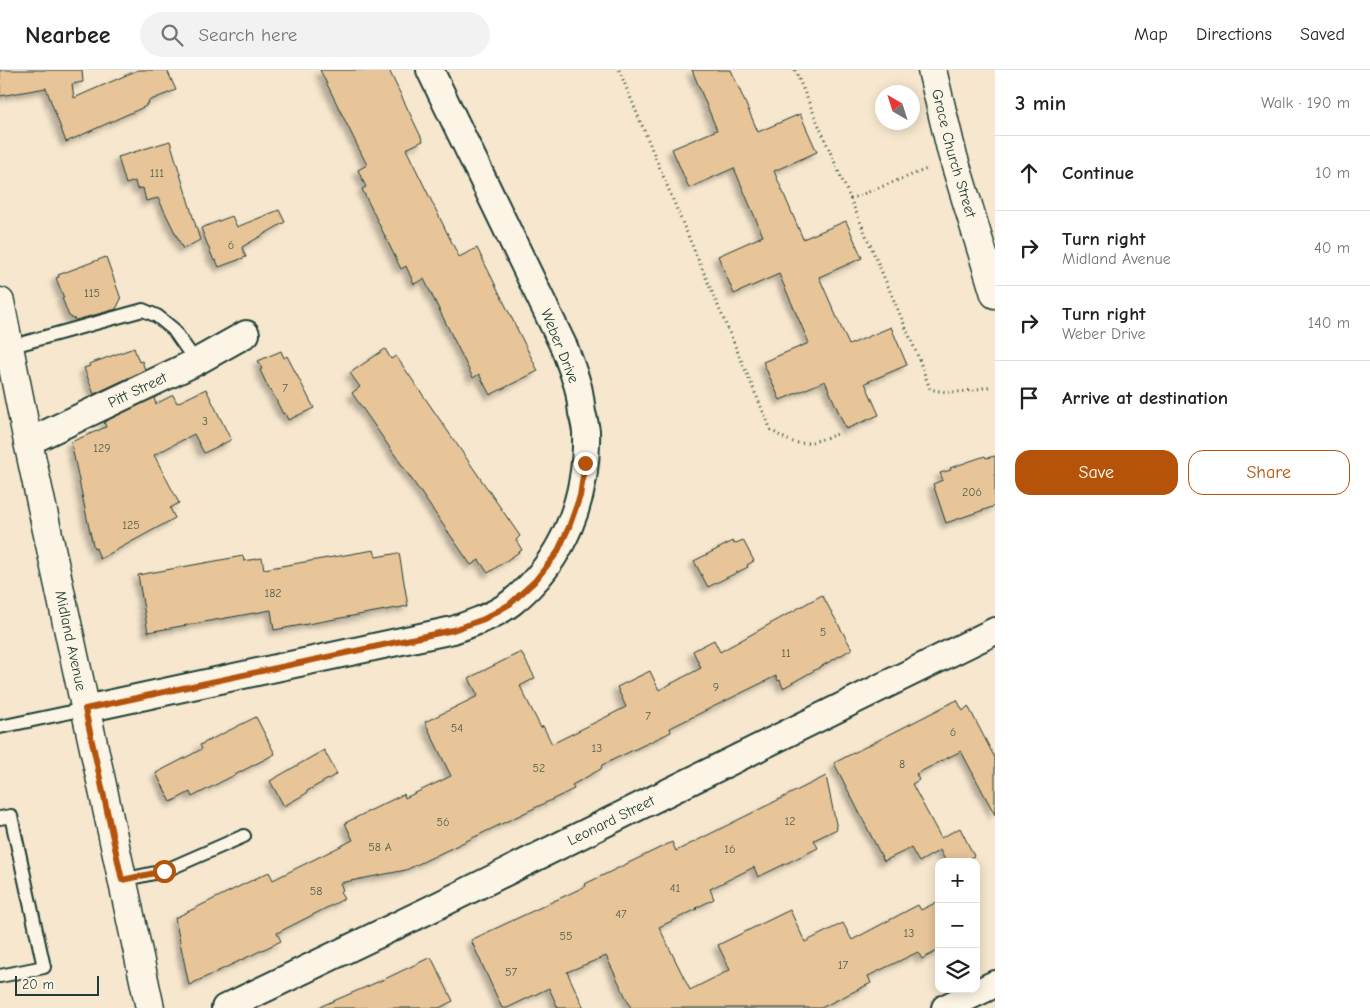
<!DOCTYPE html>
<meta charset="utf-8">
<style>
body{margin:0;font-family:"Comic Neue",sans-serif;background:#f2f2f2;color:#202124}
.controls{position:absolute;right:15px;bottom:15px;display:grid;overflow:hidden;border-radius:10px;box-shadow:0 2px 12px #0003}
.controls button{width:45px;height:45px;display:grid;place-items:center;padding:0;border:0;border-bottom:1px solid #e0e0e0;background:#fff;color:#202124;font:25px sans-serif}
.compass{position:absolute;left:875px;top:15px;width:45px;height:45px;border-radius:50%;background:#fff;box-shadow:0 2px 12px #0003;rotate:321deg}
.scale{position:absolute;left:15px;bottom:12px;width:84px;box-sizing:border-box;padding-left:5px;border:2px solid #1f3d34;border-top:0;font-size:14px;line-height:18px;white-space:nowrap;color:#1f3d34;-webkit-text-stroke:4px #fcf5e5;paint-order:stroke}
.stop{position:absolute;width:15px;height:15px;margin:-11px;border:4px solid #b45309;border-radius:50%;background:#fff}
.stop.end{background:#b45309;border-color:#fff;box-shadow:0 1px 5px #0008}
.list{margin:0;padding:0;list-style:none}
h2{display:flex;justify-content:space-between;align-items:center;height:65px;margin:0;padding:0 20px;font-size:21px}
h2 small{font-size:16px;font-weight:400;color:#757577}
.list li{display:grid;grid-template-columns:32px 1fr auto;gap:15px;align-items:center;box-sizing:border-box;height:75px;padding:0 20px;border-top:1px solid #e0e0e0}
.list b{display:block;font-size:19px;white-space:nowrap}
.list p{margin:0;font-size:16px;white-space:nowrap;color:#757577}
.list em{font-size:16px;font-style:normal;color:#757577}
.actions{display:flex;gap:10px;padding:15px 20px}
.actions a{flex:1;padding:11px 0;border:1px solid #b45309;border-radius:15px;text-align:center;font-size:18px;color:#b45309}
.actions .main{background:#b45309;color:#fff}
.icon{flex:none;width:28px;height:28px;fill:none;stroke:currentColor;stroke-width:2;stroke-linecap:round;stroke-linejoin:round}
.map{position:relative;flex:none;width:995px;height:938px;overflow:hidden}
header{display:flex;align-items:center;gap:30px;box-sizing:border-box;height:70px;padding:0 25px;background:#fff;border-bottom:1px solid #e0e0e0}
header strong{font-size:24px}
nav{display:flex;gap:28px;margin-inline-start:auto;font-size:18px}
.search{width:350px;height:45px;background:#f2f2f2;display:flex;align-items:center;gap:12px;box-sizing:border-box;padding:0 18px;border-radius:28px;color:#757577;font-size:19px}
main{display:flex}
aside{flex:1;background:#fff}
.map>svg:first-child{display:block}
.building{fill:#e8c599;stroke:#1f3d34;filter:url(#shadow)}
.lines{fill:none;stroke-linecap:round;stroke-linejoin:round}
.lane-casing{stroke:#1f3d34;stroke-width:16}
.street-casing{stroke:#1f3d34;stroke-width:30}
.secondary-casing{stroke:#1f3d34;stroke-width:31}
.path{stroke:#1f3d34;stroke-width:3;stroke-dasharray:1 4;stroke-linecap:butt}
.lane{stroke:#fcf5e5;stroke-width:12}
.street{stroke:#fcf5e5;stroke-width:26}
.secondary{stroke:#fcf5e5;stroke-width:28}
.route{stroke:#b45309;stroke-width:6}
.labels{text-anchor:middle;dominant-baseline:central;stroke-width:5;stroke-linejoin:round;paint-order:stroke}
.number-label{font-size:12px;fill:#515f4d}
.street-label{font-size:15px;fill:#1f3d34;stroke:#fcf5e5}
</style>
<header>
<strong>Nearbee</strong>
<div class="search"><svg class="icon" aria-label="search" viewBox="0 0 24 24"><circle cx="10" cy="10" r="6"/><path d="M15 15l6 6"/></svg>Search here</div>
<nav><a>Map</a><a>Directions</a><a>Saved</a></nav>
</header>
<main>
<div class="map">
<svg width="995" height="938" viewBox="0 0 995 938">
<defs>
<filter id="shadow"><feDropShadow dx="-4.5" dy="4.5" stdDeviation="2.5" flood-color="#0004"/></filter>
</defs>
<rect width="100%" height="100%" fill="#f6e7ce"/>
<filter id="ink" filterUnits="userSpaceOnUse"><feTurbulence type="fractalNoise" baseFrequency=".02" numOctaves="2"/><feDisplacementMap in="SourceGraphic" scale="10" xChannelSelector="R" yChannelSelector="G"/><feConvolveMatrix kernelMatrix="1 2 1 2 8 2 1 2 1" color-interpolation-filters="sRGB"/></filter>
<g filter="url(#ink)">
<path class="building" d="M 0,0 L 82,0 L 83,12 L 72,14 L 74,28 L 138,0 L 167,0 L 176,20 L 148,31 L 149,33 L 146,34 L 146,36 L 66,72 L 46,18 L 0,26 Z
M 320,0 L 389,0 L 423,71 L 406,79 L 459,187 L 477,178 L 538,301 L 490,325 L 479,304 L 473,308 L 424,209 L 414,214 L 406,196 L 401,199 L 362,119 L 366,117 L 358,100 L 367,95 Z
M 692,0 L 731,0 L 758,62 L 800,44 L 817,82 L 774,101 L 803,169 L 846,151 L 862,188 L 819,207 L 849,275 L 891,257 L 907,295 L 865,313 L 879,345 L 846,359 L 825,311 L 780,330 L 763,292 L 809,273 L 779,204 L 734,224 L 718,186 L 763,166 L 734,98 L 689,118 L 672,79 L 717,60 Z
M 170,71 L 200,170 L 183,179 L 158,128 L 146,131 L 143,118 L 137,119 L 135,111 L 126,114 L 118,87 Z
M 279,140 L 285,152 L 242,177 L 246,187 L 219,197 L 216,190 L 214,191 L 201,158 L 232,146 L 237,157 Z
M 106,187 L 121,229 L 116,239 L 76,250 L 69,246 L 62,228 L 64,228 L 56,208 L 59,207 L 58,205 Z
M 134,278 L 139,292 L 142,291 L 145,300 L 94,324 L 84,298 L 90,296 L 89,294 Z
M 385,279 L 391,289 L 396,286 L 520,466 L 516,470 L 522,480 L 488,503 L 479,490 L 471,495 L 352,323 L 360,317 L 350,303 Z
M 281,281 L 284,288 L 287,286 L 314,338 L 288,350 L 285,343 L 283,344 L 271,320 L 270,321 L 260,300 L 262,299 L 258,291 Z
M 206,319 L 231,370 L 204,383 L 194,364 L 154,385 L 179,433 L 170,438 L 175,448 L 100,489 L 96,478 L 94,479 L 88,453 L 71,372 L 106,357 L 104,352 L 154,328 L 156,334 L 173,325 L 177,333 Z
M 985,386 L 986,388 L 995,386 L 995,436 L 946,453 L 933,414 L 943,410 L 940,403 L 951,400 L 950,398 Z
M 743,470 L 754,491 L 747,495 L 748,497 L 708,517 L 694,491 L 733,471 L 734,474 Z
M 374,480 L 376,487 L 399,483 L 408,536 L 274,560 L 271,540 L 148,562 L 138,505 L 243,486 L 244,491 L 262,488 L 264,499 Z
M 822,525 L 852,579 L 783,618 L 780,610 L 778,611 L 776,606 L 670,658 L 671,662 L 602,695 L 601,699 L 572,715 L 574,719 L 406,800 L 340,813 L 343,820 L 340,822 L 344,829 L 277,863 L 281,871 L 189,915 L 175,848 L 269,802 L 273,810 L 353,770 L 345,753 L 404,724 L 405,728 L 451,706 L 425,652 L 478,626 L 469,608 L 521,582 L 535,608 L 520,616 L 541,658 L 543,656 L 552,674 L 626,637 L 617,617 L 650,601 L 659,620 L 701,598 L 693,581 L 714,570 L 720,582 Z
M 957,630 L 963,641 L 968,636 L 995,688 L 995,745 L 961,681 L 916,704 L 919,710 L 912,714 L 941,768 L 960,758 L 974,786 L 962,792 L 946,792 L 940,780 L 919,792 L 911,778 L 884,791 L 834,693 Z
M 256,647 L 275,684 L 192,727 L 190,722 L 171,732 L 156,703 L 202,679 L 200,675 Z
M 324,680 L 337,704 L 307,721 L 307,723 L 284,736 L 270,711 Z
M 826,706 L 837,759 L 814,770 L 818,778 L 758,807 L 754,797 L 710,819 L 714,829 L 696,838 L 697,839 L 659,857 L 690,920 L 730,900 L 718,875 L 790,840 L 805,872 L 843,853 L 852,870 L 918,835 L 921,840 L 939,831 L 939,880 L 922,889 L 918,882 L 868,906 L 871,913 L 821,938 L 631,938 L 606,886 L 567,902 L 584,938 L 558,938 L 549,918 L 507,938 L 502,938 L 471,870 L 586,816 L 585,814 L 672,772 L 676,781 Z
M 431,887 L 453,931 L 439,938 L 317,938 L 387,908 Z"/>
<g class="lines">
<g class="lane-casing">
<path id="lane" d="M 9,277 L 143,240 L 157,246 L 173,259 L 196,292
M 0,657 L 85,639
M 0,748 L 11,746 L 44,897 L 0,906
M 122,810 L 164,801 L 244,766"/>
</g>
<g class="street-casing">
<g id="street">
<path id="s1" d="M 28,372 L 196,292 L 246,264"/>
<path d="M 85,639 L 453,560 C 473,553 494,546 511,533 C 564,491 588,428 586,361 C 585,355 584,349 582,343 C 581,334 580,325 578,317 C 574,303 569,290 564,277 L 430,0"/>
<path id="s2" d="M 225,938 L 431,839 L 995,561"/>
<path d="M 945,938 L 995,914"/>
</g>
</g>
<g class="secondary-casing">
<g id="secondary">
<path id="s3" d="M 932,0 L 952,83 L 995,224"/>
<path id="s4" d="M 0,232 L 28,372 L 150,938"/>
</g>
</g>
<path class="path" d="M 619,0 L 686,161 L 771,360 C 800,380 806,374 838,364
M 795,0 L 917,284 L 930,319 C 953,325 969,321 992,316
M 850,129 L 927,99"/>
<use href="#lane" class="lane"/>
<use href="#street" class="street"/>
<use href="#secondary" class="secondary"/>
</g>
</g>
<g class="lines" filter="url(#ink)">
<path class="route" d="M 164,801 L 122,810 L 85,639 L 453,560 L 484,549 L 510,534 L 535,511 L 557,483 L 569,457 L 580,426 L 585,393"/>
</g>
<g class="labels">
<g class="number-label">
<text x="157" y="103">111</text>
<text x="231" y="175">6</text>
<text x="92" y="223">115</text>
<text x="285" y="318">7</text>
<text x="205" y="351">3</text>
<text x="102" y="378">129</text>
<text x="972" y="422">206</text>
<text x="131" y="455">125</text>
<text x="273" y="523">182</text>
<text x="823" y="562">5</text>
<text x="786" y="583">11</text>
<text x="716" y="617">9</text>
<text x="648" y="646">7</text>
<text x="457" y="658">54</text>
<text x="953" y="662">6</text>
<text x="597" y="678">13</text>
<text x="902" y="694">8</text>
<text x="539" y="698">52</text>
<text x="790" y="751">12</text>
<text x="443" y="752">56</text>
<text x="380" y="777">58 A</text>
<text x="730" y="779">16</text>
<text x="675" y="818">41</text>
<text x="316" y="821">58</text>
<text x="621" y="844">47</text>
<text x="909" y="863">13</text>
<text x="566" y="866">55</text>
<text x="843" y="895">17</text>
<text x="511" y="902">57</text>
</g>
<g class="street-label">
<text stroke="none"><textPath href="#s3" startOffset="86">Grace Church Street</textPath></text>
<text transform="translate(560 276) rotate(68)">Weber Drive</text>
<text stroke="none"><textPath href="#s1" startOffset="121">Pitt Street</textPath></text>
<text stroke="none"><textPath href="#s4" startOffset="346">Midland Avenue</textPath></text>
<text stroke="none"><textPath href="#s2" startOffset="429">Leonard Street</textPath></text>
</g>
</g>
</svg>
<div class="controls">
<button>+</button>
<button>−</button>
<button><svg class="icon" aria-label="layers" viewBox="0 0 24 24"><path d="M12 4l9 5-9 5-9-5zM3 14l9 5 9-5"/></svg></button>
</div>
<svg class="compass" viewBox="-18 -18 36 36"><path d="M0-13l5 13h-10z" fill="#e53935"/><path d="M0 13l5-13h-10z" fill="#757577"/></svg>
<div class="scale">20 m</div>
<div class="stop" style="left:164px;top:801px"></div>
<div class="stop end" style="left:585px;top:393px"></div>
</div>
<aside>
<h2>3 min<small>Walk · 190 m</small></h2>
<ul class="list">
<li><svg class="icon" aria-label="ahead" viewBox="0 0 24 24"><path d="M12 20V5M6 11l6-6 6 6"/></svg><div><b>Continue</b></div><em>10 m</em></li>
<li><svg class="icon" aria-label="right" viewBox="0 0 24 24"><path d="M7 20v-9h11M14 6l5 5-5 5"/></svg><div><b>Turn right</b><p>Midland Avenue</p></div><em>40 m</em></li>
<li><svg class="icon" aria-label="right" viewBox="0 0 24 24"><path d="M7 20v-9h11M14 6l5 5-5 5"/></svg><div><b>Turn right</b><p>Weber Drive</p></div><em>140 m</em></li>
<li><svg class="icon" aria-label="arrive" viewBox="0 0 24 24"><path d="M6 21V4h12l-3 4 3 4H6"/></svg><div><b>Arrive at destination</b></div></li>
</ul>
<div class="actions"><a class="main">Save</a><a>Share</a></div>
</aside>
</main>
